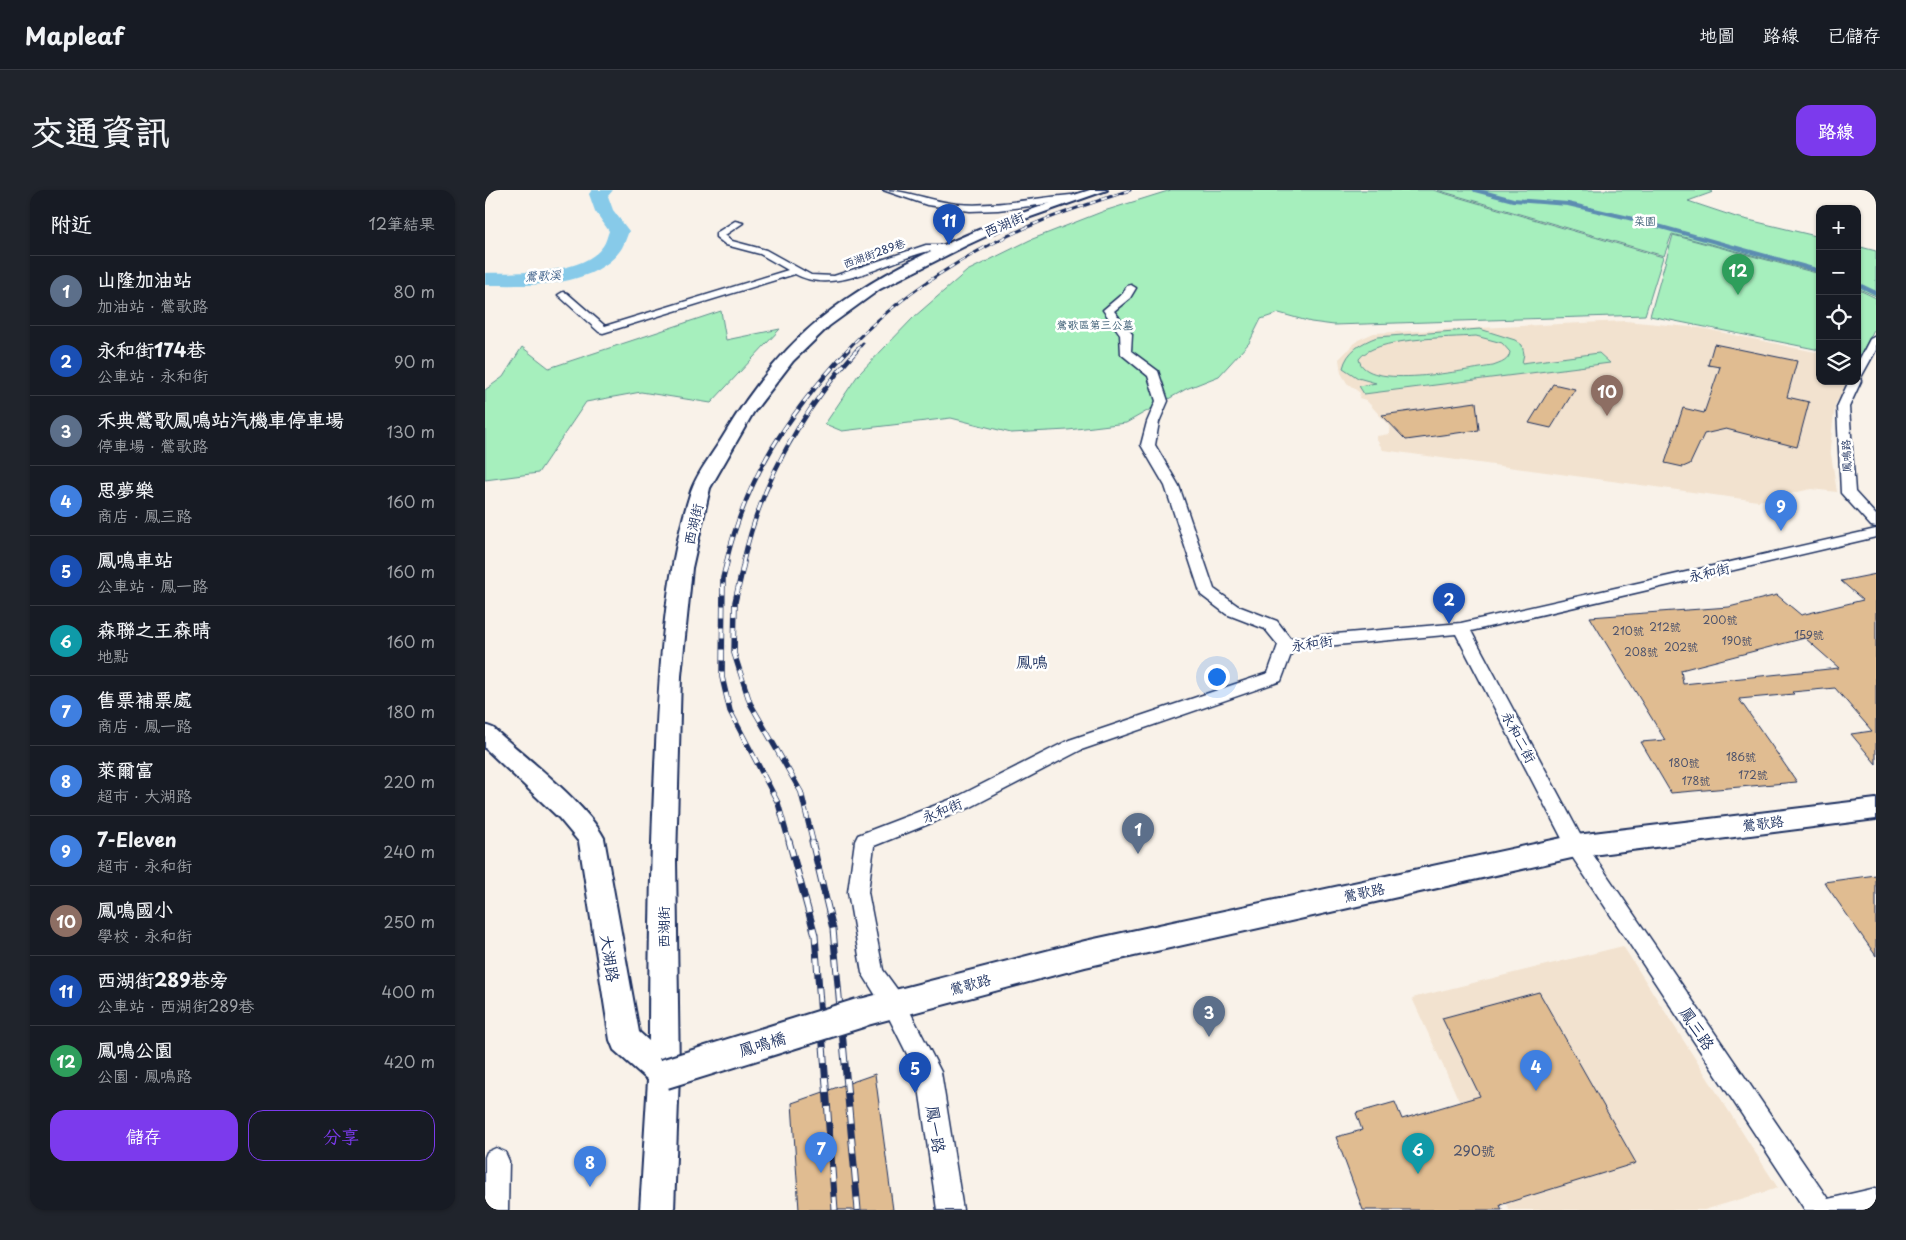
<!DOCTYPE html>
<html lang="zh-TW">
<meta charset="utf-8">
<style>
body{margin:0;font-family:"Playpen Sans","LXGW WenKai TC",sans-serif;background:#20242c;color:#f1f3f6}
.controls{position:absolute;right:15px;top:15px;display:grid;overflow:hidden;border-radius:10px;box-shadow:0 1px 4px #0004}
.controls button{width:45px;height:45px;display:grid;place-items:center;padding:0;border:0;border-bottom:1px solid #363941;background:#171b24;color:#f1f3f6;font:25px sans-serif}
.you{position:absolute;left:731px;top:486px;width:18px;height:18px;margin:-12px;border:4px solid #fff;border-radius:50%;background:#1a73e8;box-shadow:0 0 0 8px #1a73e833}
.badge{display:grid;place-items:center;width:32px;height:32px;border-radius:50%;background:#7c3aed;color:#fff;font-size:16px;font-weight:700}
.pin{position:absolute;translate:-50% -41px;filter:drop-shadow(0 1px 2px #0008)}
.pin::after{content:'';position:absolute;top:26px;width:18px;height:15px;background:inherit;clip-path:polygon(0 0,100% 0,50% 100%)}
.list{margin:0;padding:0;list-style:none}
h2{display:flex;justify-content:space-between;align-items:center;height:65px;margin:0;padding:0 20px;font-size:21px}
h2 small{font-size:16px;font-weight:400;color:#9ea1a6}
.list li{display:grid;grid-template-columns:32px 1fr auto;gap:15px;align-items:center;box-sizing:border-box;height:70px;padding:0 20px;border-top:1px solid #363941}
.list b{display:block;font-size:19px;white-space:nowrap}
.list p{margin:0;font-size:16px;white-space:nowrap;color:#9ea1a6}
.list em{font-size:16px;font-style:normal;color:#9ea1a6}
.actions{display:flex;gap:10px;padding:15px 20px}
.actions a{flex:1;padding:11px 0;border:1px solid #7c3aed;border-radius:15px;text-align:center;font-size:18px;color:#7c3aed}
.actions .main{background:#7c3aed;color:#fff}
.icon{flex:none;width:28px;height:28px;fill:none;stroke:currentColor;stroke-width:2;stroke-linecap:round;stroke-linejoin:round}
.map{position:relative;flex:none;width:1391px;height:1020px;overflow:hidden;border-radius:15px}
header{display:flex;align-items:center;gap:30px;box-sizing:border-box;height:70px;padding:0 25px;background:#171b24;border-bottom:1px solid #363941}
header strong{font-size:24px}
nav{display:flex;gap:28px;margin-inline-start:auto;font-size:18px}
.intro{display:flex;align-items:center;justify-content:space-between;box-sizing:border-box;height:120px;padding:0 30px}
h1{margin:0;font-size:35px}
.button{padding:12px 22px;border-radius:15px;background:#7c3aed;color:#fff;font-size:18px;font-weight:700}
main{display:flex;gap:30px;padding:0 30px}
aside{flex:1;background:#171b24;border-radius:15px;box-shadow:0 1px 4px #0004}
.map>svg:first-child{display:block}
.built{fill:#f2e2cf}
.green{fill:#a6efbd;stroke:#608f8e;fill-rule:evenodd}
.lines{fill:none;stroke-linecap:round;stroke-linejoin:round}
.stream{stroke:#5c8cb1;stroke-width:4}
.river{fill:#87cae9;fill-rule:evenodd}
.building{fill:#e0bc91;stroke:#1b2f5e;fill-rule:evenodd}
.minor-casing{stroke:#1b2f5e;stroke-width:3}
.tertiary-casing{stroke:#1b2f5e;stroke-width:4}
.minor{fill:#fff;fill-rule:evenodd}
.tertiary{fill:#fff;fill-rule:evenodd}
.rail-far3-casing{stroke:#1b2f5e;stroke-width:3}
.rail-far2-casing{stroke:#1b2f5e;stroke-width:4.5}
.rail-far1-casing{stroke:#1b2f5e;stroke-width:5.5}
.rail-casing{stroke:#1b2f5e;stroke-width:7}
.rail-far3{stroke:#fff;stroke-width:2;stroke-dasharray:6;stroke-linecap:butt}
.rail-far2{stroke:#fff;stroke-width:3;stroke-dasharray:9;stroke-linecap:butt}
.rail-far1{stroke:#fff;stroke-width:4;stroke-dasharray:11;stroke-linecap:butt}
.rail{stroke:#fff;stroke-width:5;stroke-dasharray:15;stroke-linecap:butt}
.tertiary-bridge-casing{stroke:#1b2f5e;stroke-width:33;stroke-linecap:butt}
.tertiary-bridge{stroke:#fff;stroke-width:29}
.labels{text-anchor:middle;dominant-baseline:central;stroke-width:5;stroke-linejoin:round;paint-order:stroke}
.far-park-label{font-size:11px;fill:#3e5f76;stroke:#fff}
.far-street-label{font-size:11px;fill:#1b2f5e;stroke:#fff}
.number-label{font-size:11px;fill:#4c526b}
.far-water-label{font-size:12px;font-style:italic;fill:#3b5e88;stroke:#fff}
.street-label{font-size:14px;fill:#1b2f5e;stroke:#fff}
.near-number-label{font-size:14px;fill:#4c526b}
.quarter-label{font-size:16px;fill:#1b2f5e;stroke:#fff}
.near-street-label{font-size:16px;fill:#1b2f5e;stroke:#fff}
</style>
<header>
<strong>Mapleaf</strong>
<nav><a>地圖</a><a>路線</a><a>已儲存</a></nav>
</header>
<div class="intro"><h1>交通資訊</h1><a class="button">路線</a></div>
<main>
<aside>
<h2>附近<small>12筆結果</small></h2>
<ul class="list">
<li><span class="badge" style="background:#5c6f8a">1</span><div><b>山隆加油站</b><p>加油站 · 鶯歌路</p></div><em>80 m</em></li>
<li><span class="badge" style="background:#1a4fb4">2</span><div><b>永和街174巷</b><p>公車站 · 永和街</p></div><em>90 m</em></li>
<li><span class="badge" style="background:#5c6f8a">3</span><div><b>禾典鶯歌鳳鳴站汽機車停車場</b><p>停車場 · 鶯歌路</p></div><em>130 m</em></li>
<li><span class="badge" style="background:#3f7fe0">4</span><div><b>思夢樂</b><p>商店 · 鳳三路</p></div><em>160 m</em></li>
<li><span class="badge" style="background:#1a4fb4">5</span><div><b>鳳鳴車站</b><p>公車站 · 鳳一路</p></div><em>160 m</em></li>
<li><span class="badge" style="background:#0f9aa8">6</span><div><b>森聯之王森晴</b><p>地點</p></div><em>160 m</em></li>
<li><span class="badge" style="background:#3f7fe0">7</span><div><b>售票補票處</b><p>商店 · 鳳一路</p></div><em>180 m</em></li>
<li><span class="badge" style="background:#3f7fe0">8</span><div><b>萊爾富</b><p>超市 · 大湖路</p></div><em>220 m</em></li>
<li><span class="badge" style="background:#3f7fe0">9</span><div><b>7-Eleven</b><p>超市 · 永和街</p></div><em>240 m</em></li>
<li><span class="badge" style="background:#8d6e63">10</span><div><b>鳳鳴國小</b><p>學校 · 永和街</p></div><em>250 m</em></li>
<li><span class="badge" style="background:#1a4fb4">11</span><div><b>西湖街289巷旁</b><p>公車站 · 西湖街289巷</p></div><em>400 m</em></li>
<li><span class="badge" style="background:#2e9e5b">12</span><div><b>鳳鳴公園</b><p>公園 · 鳳鳴路</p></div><em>420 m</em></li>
</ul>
<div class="actions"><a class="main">儲存</a><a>分享</a></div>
</aside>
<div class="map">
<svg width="1391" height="1020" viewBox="0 0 1391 1020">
<rect width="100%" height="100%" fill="#f9f2e9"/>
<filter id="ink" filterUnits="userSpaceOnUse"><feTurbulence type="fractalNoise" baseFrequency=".02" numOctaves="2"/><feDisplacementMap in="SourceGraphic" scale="10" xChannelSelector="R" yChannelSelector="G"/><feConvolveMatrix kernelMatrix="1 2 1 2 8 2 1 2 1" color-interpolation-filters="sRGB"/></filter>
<g filter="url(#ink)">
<path class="built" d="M 1140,131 L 1216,138 L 1335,163 L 1335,191 L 1364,191 L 1350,215 L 1345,258 L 1352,302 L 1326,299 L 1273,311 L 898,260 L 892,250 L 892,246 L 904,244 L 905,237 L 881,210 L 874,208 L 875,203 L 862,193 L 856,183 L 854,169 L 873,150 L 889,143 Z
M 1138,756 L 1293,998 L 1219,1020 L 1024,1020 L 927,808 Z"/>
<path class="green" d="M 686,0 L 948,0 L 1178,67 L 1160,125 L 849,135 L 826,132 L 794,123 L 776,129 L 764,153 L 734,186 L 701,199 L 641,233 L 583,240 L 526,243 L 466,228 L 357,241 L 340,234 L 373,185 L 429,127 L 482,81 L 545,50 L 619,21 Z
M 952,0 L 1222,0 L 1228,2 L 1203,11 L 1251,27 L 1335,47 L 1335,83 L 1187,44 L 1179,66 Z
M 1188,45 L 1335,84 L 1335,160 L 1165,126 Z
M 1372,56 L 1391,61 L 1391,106 L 1372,98 Z
M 1372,99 L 1391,108 L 1391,136 L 1374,168 Z
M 236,121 L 241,150 L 295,139 L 226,213 L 156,202 L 101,212 L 53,283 L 0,290 L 0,200 L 18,187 L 37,157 L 64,178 Z
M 995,139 L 1030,150 L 1037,155 L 1039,164 L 1037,173 L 1114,163 L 1125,173 L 879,204 L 874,196 L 891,193 L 873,188 L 858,178 C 862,161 876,153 892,147 ZM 991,146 L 1017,153 L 1025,162 C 1024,171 1016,173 1008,176 C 984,179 879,202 874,169 C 889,147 964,148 991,146 Z"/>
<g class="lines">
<path class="stream" d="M 990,0 L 1028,10 L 1083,14 L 1144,28 L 1335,81
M 1372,94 L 1391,103"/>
<path class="river" d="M 107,0 L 128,0 L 123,6 L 128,20 L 144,41 C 141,48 139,56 134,62 C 104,99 43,95 0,95 L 0,83 C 33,82 97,86 118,56 C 121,52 122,46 124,41 L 110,21 L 104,4 Z"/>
</g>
<path class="building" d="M 1229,154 L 1312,171 L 1302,207 L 1324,212 L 1312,257 L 1241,239 L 1219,244 L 1205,274 L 1198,277 L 1180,273 L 1198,218 L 1219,223 L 1235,177 L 1223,175 Z
M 1068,194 L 1090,199 L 1066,238 L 1044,233 Z
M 991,212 L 994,240 L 921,250 L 897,225 Z
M 1391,384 L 1391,574 L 1366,544 L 1387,541 L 1350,498 L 1307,502 L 1309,504 L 1254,509 L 1312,592 L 1186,603 L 1156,552 L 1180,550 L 1105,427 L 1244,417 L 1292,405 L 1316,425 L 1378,410 L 1356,391 ZM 1320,448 L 1354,478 L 1198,494 L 1196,480 Z
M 1391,685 L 1391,766 L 1339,692 Z
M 1054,802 L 1151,973 L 1015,1015 L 1017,1020 L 878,1020 L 851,947 L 877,940 L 871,923 L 910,912 L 917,929 L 995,906 L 957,828 Z
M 390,884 L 408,1020 L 314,1020 L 307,913 Z"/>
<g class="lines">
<g class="minor-casing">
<path id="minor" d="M 398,0 C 423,0 447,12 473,14 C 508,17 542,9 576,6 L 586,5 L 590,8 L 586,11 L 513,20 L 485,21 L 442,15 Z
M 250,31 L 258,33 L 240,45 L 247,51 L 281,60 L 326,85 L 349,86 L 441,55 L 465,55 L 470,58 C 462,64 449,59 440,62 C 401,72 349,106 310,84 L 118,143 L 114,142 L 73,105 L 78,102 L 82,103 L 120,136 L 303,80 L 275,64 L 241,55 L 231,47 L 231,43 Z
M 646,95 L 651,98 L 645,108 L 629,121 L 647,144 L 646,161 L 673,181 L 683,211 L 674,232 L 670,255 L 694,296 L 729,399 L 753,416 L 792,431 L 805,448 L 976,433 L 1391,339 L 1391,347 L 986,441 L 1098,650 L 1343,1009 L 1391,998 L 1391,1020 L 1320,1020 L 1084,662 L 971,444 L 808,459 L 796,491 L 596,560 L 486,617 L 389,656 L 383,702 L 398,780 L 417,806 L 456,882 L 478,1020 L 452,1020 L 432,884 L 401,822 L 377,783 L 363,702 L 370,651 L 373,645 L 472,607 L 584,550 L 783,483 L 793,455 L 780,439 L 741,424 L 716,405 L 680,296 L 656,255 L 662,232 L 671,211 L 663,186 L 636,164 L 635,144 L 618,120 L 637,104 L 642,96 Z
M 1391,146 L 1391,160 L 1375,189 L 1376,191 L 1364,217 L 1370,302 L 1391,325 L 1391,337 L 1386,336 L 1356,303 L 1352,217 L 1364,191 L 1372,191 L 1372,174 L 1385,149 Z
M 11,958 L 20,962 L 24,971 L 23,1020 L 0,1020 L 0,967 L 2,962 Z"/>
</g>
<g class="tertiary-casing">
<path id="tertiary" d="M 605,0 L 622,0 L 534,31 L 482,55 L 395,99 L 344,136 L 308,171 L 268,223 L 225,298 L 207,378 L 196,486 L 191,670 L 194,884 L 189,1020 L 155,1020 L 163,890 L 129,860 L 125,850 L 94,652 L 74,628 L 0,558 L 0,535 L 8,538 C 39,566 101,613 119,648 L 154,842 L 164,851 C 164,752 166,654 171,555 C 175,471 180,382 206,301 C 213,281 229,262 239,245 C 264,203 296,161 335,129 C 409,69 514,29 605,0 Z
M 1391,609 L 1391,629 L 1091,667 L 600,777 L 375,837 L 365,833 L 360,823 L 365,813 L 375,809 L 600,751 L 1091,645 Z"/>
</g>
<use href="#minor" class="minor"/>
<use href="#tertiary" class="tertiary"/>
<g class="rail-far3-casing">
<path id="rail-far3" d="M 361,161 C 414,104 487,59 559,30 C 587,19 616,10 645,0
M 371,161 L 378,153"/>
</g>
<g class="rail-far2-casing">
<path id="rail-far2" d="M 241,373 C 262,285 302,226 363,160
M 258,373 C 276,292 316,222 372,160"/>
</g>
<g class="rail-far1-casing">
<path id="rail-far1" d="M 242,372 L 238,388 L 237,487 L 245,521 L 293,613 L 304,652
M 259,372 L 250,412 L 249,463 L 265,513 L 316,602 L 328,652"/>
</g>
<g class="rail-casing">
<path id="rail" d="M 304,651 L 330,745 L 350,1020
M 327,651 L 348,739 L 373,1020"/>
</g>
<use href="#rail-far3" class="rail-far3"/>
<use href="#rail-far2" class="rail-far2"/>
<use href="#rail-far1" class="rail-far1"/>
<use href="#rail" class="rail"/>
<g class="tertiary-bridge-casing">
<path id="tertiary-bridge" d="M 179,884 L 375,823"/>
</g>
<use href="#tertiary-bridge" class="tertiary-bridge"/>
</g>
</g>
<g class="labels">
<g class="far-park-label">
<text x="1160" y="30">菜園</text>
<text x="610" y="134">鶯歌區第三公墓</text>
</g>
<g class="far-street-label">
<text transform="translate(389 63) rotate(-20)">西湖街289巷</text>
<text transform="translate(1361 266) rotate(-93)">鳳鳴路</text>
</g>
<g class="number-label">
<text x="1235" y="429">200號</text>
<text x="1180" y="436">212號</text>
<text x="1143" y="440">210號</text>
<text x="1324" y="444">159號</text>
<text x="1252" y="450">190號</text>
<text x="1196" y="456">202號</text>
<text x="1156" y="461">208號</text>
<text x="1256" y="566">186號</text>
<text x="1199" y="572">180號</text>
<text x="1268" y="584">172號</text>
<text x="1211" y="590">178號</text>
</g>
<g class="far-water-label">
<text transform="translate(58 85) rotate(-3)">鶯歌溪</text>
</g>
<g class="street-label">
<text transform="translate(519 34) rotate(-23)">西湖街</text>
<text transform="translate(208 334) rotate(-77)">西湖街</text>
<text transform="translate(1224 382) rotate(-13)">永和街</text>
<text transform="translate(827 453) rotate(-8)">永和街</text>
<text transform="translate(1034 547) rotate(62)">永和二街</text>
<text transform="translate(457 620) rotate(-22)">永和街</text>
<text transform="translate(1278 633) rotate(-7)">鶯歌路</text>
<text transform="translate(879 702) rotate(-12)">鶯歌路</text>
<text transform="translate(178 737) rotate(-90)">西湖街</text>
<text transform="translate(485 794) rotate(-15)">鶯歌路</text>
</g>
<g class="near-number-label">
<text x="989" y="960">290號</text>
</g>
<g class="quarter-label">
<text x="547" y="471">鳳鳴</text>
</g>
<g class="near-street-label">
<text transform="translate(126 768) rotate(81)">大湖路</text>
<text transform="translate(1213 838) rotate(56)">鳳三路</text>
<text transform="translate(277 853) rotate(-17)">鳳鳴橋</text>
<text transform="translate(452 939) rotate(81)">鳳一路</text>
</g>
</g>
</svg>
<div class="controls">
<button>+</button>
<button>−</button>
<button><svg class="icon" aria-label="locate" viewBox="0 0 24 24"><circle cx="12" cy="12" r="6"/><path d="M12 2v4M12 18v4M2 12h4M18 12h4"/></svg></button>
<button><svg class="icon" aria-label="layers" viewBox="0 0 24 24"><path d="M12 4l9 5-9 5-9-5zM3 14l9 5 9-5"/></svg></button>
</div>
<div class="you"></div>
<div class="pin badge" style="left:653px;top:664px;background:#5c6f8a">1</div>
<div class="pin badge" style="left:964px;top:434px;background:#1a4fb4">2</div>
<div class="pin badge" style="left:724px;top:847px;background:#5c6f8a">3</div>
<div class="pin badge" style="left:1051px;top:901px;background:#3f7fe0">4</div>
<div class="pin badge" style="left:430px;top:903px;background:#1a4fb4">5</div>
<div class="pin badge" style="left:933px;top:984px;background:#0f9aa8">6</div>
<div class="pin badge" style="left:336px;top:983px;background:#3f7fe0">7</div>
<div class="pin badge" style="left:105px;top:997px;background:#3f7fe0">8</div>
<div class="pin badge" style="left:1296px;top:341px;background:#3f7fe0">9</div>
<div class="pin badge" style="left:1122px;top:226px;background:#8d6e63">10</div>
<div class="pin badge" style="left:464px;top:55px;background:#1a4fb4">11</div>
<div class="pin badge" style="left:1253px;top:105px;background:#2e9e5b">12</div>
</div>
</main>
